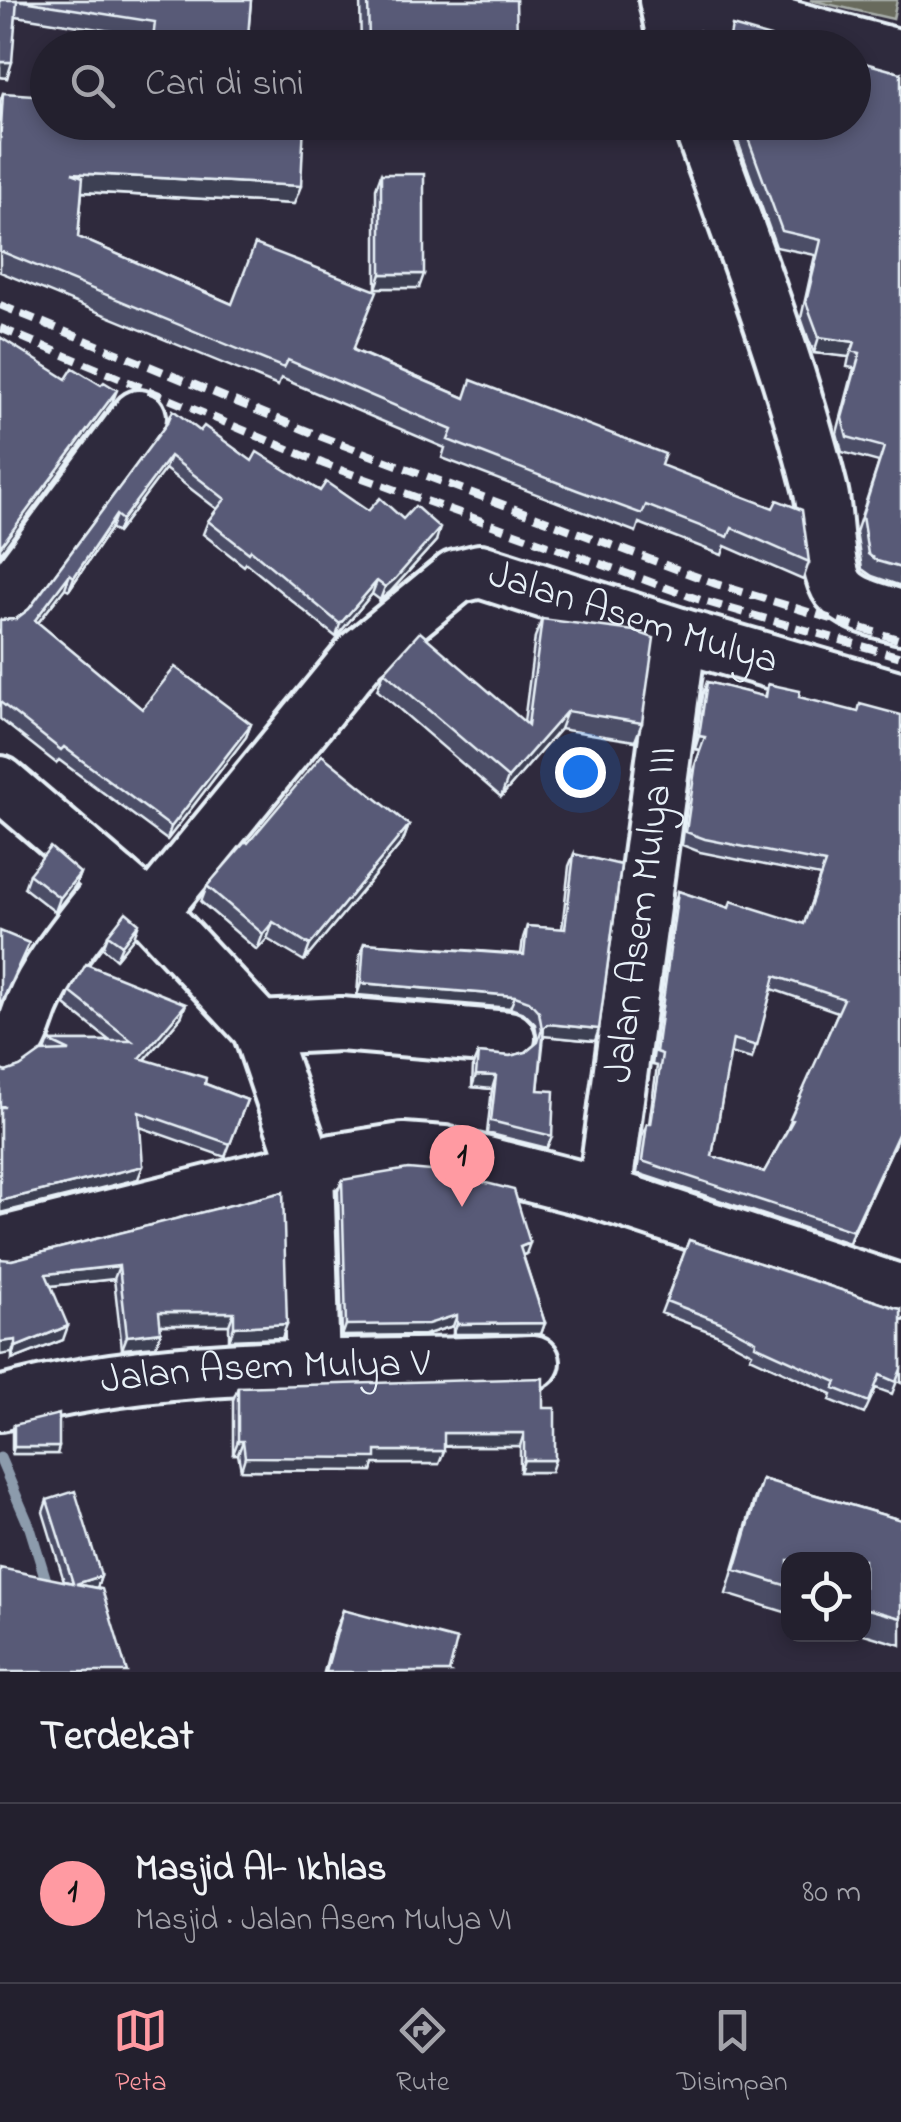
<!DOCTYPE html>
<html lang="id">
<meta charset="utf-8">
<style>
body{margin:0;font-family:"Indie Flower",sans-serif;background:#2f2d3a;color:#f1f3f6}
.controls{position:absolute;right:30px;bottom:30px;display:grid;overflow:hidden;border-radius:20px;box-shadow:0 5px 15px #0003}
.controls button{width:90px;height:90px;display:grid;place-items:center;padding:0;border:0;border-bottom:2px solid #403e4a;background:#23202e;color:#f1f3f6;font:50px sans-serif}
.you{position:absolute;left:580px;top:772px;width:35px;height:35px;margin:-25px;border:8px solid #fff;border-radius:50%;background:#1a73e8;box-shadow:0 0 0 15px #1a73e833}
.badge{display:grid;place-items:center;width:65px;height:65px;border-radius:50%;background:#ff9aa2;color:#111;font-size:32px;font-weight:700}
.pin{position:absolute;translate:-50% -82px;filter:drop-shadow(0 2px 5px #0008)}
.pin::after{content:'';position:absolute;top:52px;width:35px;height:30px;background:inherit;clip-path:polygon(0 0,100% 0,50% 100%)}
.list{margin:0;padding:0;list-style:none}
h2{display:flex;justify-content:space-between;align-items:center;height:130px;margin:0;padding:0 40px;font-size:42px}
h2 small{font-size:32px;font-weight:400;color:#a3a3aa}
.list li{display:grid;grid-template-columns:65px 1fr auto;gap:30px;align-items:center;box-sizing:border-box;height:180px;padding:0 40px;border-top:2px solid #403e4a}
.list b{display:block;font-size:38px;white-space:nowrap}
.list p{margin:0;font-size:32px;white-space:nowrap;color:#a3a3aa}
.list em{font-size:32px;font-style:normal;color:#a3a3aa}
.icon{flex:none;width:55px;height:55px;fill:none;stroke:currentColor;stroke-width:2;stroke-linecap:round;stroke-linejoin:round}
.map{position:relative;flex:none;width:901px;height:1672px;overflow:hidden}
.search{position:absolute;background:#23202e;box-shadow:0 5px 15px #0003;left:30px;right:30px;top:30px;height:110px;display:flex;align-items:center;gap:25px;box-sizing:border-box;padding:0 35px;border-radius:55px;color:#a3a3aa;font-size:38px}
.sheet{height:310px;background:#23202e}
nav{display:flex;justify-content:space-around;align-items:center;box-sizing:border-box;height:140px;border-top:2px solid #403e4a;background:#23202e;font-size:28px;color:#a3a3aa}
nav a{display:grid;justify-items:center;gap:5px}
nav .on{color:#ff9aa2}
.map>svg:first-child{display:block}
.green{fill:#686a5c;stroke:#a8aeaa;stroke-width:2.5}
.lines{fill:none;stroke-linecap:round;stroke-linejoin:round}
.stream{stroke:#8c9bac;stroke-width:11}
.minor-casing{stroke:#e8f1f8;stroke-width:60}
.minor{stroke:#2f2a3d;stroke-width:52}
.rail{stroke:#e8f1f8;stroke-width:8;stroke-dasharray:15 8;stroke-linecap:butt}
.wall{fill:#4c4d66;stroke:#e8f1f8;stroke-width:2.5;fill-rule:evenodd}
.shaded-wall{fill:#3e3f53;stroke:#e8f1f8;stroke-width:2.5}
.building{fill:#585a77;stroke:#e8f1f8;stroke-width:2.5;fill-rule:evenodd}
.labels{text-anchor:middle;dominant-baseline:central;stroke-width:8;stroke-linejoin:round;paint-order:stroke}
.street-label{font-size:40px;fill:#e8f1f8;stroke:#2f2a3d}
</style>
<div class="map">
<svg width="901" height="1672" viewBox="0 0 901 1672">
<rect width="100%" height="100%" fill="#2f2a3d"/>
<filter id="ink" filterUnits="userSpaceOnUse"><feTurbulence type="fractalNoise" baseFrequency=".01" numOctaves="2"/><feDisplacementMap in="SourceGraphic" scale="20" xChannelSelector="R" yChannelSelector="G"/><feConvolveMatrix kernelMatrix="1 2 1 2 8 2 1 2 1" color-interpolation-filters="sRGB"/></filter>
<g filter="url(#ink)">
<path class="green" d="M 810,0 L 897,0 L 893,19 Z"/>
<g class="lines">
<path class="stream" d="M 0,1458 L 30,1528 L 49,1590"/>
<g class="minor-casing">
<g id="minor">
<path d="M 666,0 L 676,48"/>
<path d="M 696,0 L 713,7 L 901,57"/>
<path d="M 699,122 C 743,244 790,366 821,492 C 827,517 825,571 839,589 C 852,606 882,611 901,617"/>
<path d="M 0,604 L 139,417"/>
<path d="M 0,783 L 151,912 L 259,1028 L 307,1169 L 313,1368"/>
<path id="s1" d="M 151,912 L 362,654 L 456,577 L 480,571 L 680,635 L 901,699"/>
<path d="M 259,1028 L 340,1024 L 508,1038"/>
<path d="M 0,1055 C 22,1044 24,1026 32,1005 C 49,963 89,919 116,882"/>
<path id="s2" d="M 604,1194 L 680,635"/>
<path d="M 0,1244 L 334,1161 L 403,1150 L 444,1153 L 604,1194 L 901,1292"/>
<path id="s3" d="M 0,1404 C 172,1356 356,1370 533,1362"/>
</g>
</g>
<use href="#minor" class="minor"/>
<path class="rail" d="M 0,305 L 322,437 L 716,584 L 901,640
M 0,328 L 324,464 L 703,601 L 901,657"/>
</g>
<path class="wall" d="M 0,0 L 251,0 L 247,48 L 148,48 L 149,37 L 16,16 L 7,78 L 0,77 Z
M 360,0 L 516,0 L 514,48 L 361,48 Z
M 901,73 L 901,586 L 872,576 L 862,569 L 856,532 L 879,462 L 842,452 L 837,433 L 854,368 L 847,367 L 849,357 L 814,353 L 808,338 L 801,318 L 815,255 L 776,247 L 731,122 L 854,122 Z
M 3,93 L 294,204 L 82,192 L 78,237 L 232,304 L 354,350 L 465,398 L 661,465 L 809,562 L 803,580 L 725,546 L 722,555 L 639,523 L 636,532 L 442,458 L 445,448 L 281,378 L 278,386 L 0,272 L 0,101 Z
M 381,174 L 419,288 L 376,288 L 376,188 Z
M 168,422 L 200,431 L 252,461 L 368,511 L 403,519 L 436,541 L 390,592 L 380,600 L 372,594 L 336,637 L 246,563 L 244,566 L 203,534 L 208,521 L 217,509 L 165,469 L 117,533 L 111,528 L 69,590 L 65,588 L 38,623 L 142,709 L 251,724 L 246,737 L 167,840 L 59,760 L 56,763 L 0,719 L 0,620 L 16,619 L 29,609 Z
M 542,619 L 642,723 L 635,741 L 560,729 L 501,797 L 377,690 L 384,672 L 524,722 L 535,637 Z
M 707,682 L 764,697 L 768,684 L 799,697 L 901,1130 L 849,1243 L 637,1173 L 642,1136 L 647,1124 L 649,1124 L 657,1066 L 652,1065 L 674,904 L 678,891 L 729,908 L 804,924 L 820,876 L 700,852 L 682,845 L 691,775 L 701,750 L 695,749 L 702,695 ZM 772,989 L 838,1012 L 786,1132 L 764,1172 L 712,1156 L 730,1053 L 752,1059 Z
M 409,825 L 403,841 L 304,961 L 267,939 L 257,950 L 201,902 L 207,886 L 248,843 Z
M 574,854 L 595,1041 L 544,1036 L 538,1090 L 552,1136 L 547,1148 L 487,1133 L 492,1089 L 472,1087 L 473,1065 L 478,1053 L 510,1056 L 526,1052 L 538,1042 L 535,1024 L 524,1013 L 510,1008 L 357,995 L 360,955 L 364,943 L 521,954 L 523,938 L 527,926 L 562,929 L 569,866 Z
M 80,873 L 75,886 L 55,912 L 24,888 L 29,874 Z
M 108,935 L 134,937 L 116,959 L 103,948 Z
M 70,992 L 181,1017 L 145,1060 L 247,1100 L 225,1157 L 140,1127 L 138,1179 L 0,1213 L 0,1070 L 6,1072 L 20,1067 L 45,1052 L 49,1041 L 110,1041 L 65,1005 Z
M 342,1180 L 526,1254 L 523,1255 L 545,1323 L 541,1334 L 453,1334 L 453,1326 L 424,1335 L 342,1336 L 338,1191 Z
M 283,1192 L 282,1338 L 229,1340 L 229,1325 L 160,1325 L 161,1332 L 156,1346 L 122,1349 L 114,1279 L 51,1286 L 63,1340 L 12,1360 L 12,1260 Z
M 689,1240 L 896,1308 L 901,1309 L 901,1383 L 897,1381 L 892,1394 L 876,1388 L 864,1414 L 830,1400 L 832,1394 L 750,1357 L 752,1353 L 716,1334 L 661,1313 Z
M 238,1387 L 543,1408 L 551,1472 L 520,1472 L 520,1446 L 444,1446 L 439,1464 L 374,1464 L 372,1471 L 241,1470 L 238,1454 L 233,1454 L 233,1400 Z
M 14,1425 L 57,1454 L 12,1454 L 12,1432 Z
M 762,1479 L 901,1520 L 901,1645 L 864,1634 L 864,1560 L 788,1560 L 788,1613 L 726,1594 L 753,1503 Z
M 47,1500 L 101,1576 L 97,1588 L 64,1581 L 43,1512 Z
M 343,1610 L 449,1672 L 324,1672 L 334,1634 Z"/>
<path class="shaded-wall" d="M 517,38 L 514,48 L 367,48 L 369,42 Z
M 153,40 L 243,48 L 151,48 Z
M 0,62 L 12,62 L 7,78 L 0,77 Z
M 72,173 L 301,186 L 294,204 L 66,191 Z
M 381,274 L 424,274 L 419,288 L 376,288 Z
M 819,337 L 855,342 L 849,357 L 814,353 Z
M 117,390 L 112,403 L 0,554 L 0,547 Z
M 170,456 L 165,469 L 117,533 L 122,520 Z
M 116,515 L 111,528 L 69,590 L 74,577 Z
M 440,528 L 436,541 L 390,592 L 380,600 L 385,587 Z
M 70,574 L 65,588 L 30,633 L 35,620 Z
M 377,581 L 372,594 L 336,637 L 340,624 Z
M 567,711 L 560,729 L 501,797 L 508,778 Z
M 251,724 L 246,737 L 167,840 L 171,827 Z
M 699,736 L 705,737 L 701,750 L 695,749 Z
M 409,825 L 403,841 L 304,961 L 310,945 Z
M 80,873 L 75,886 L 55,912 L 60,898 Z
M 273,922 L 267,939 L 257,950 L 263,934 Z
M 139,923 L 134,937 L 116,959 L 122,945 Z
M 361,983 L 515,996 L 510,1008 L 357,995 Z
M 186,1004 L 181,1017 L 135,1071 L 140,1058 Z
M 548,1024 L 599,1029 L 595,1041 L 543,1036 L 544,1027 Z
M 476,1075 L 496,1076 L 492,1089 L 472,1087 Z
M 901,1130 L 849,1243 L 853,1231 Z
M 143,1166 L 138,1179 L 0,1213 L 0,1201 Z
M 530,1243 L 526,1254 L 516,1257 L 520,1247 Z
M 119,1266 L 114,1279 L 41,1287 L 46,1274 Z
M 159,1312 L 234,1312 L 229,1325 L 154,1325 Z
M 457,1315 L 453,1326 L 424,1335 L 342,1336 L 346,1325 Z
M 545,1323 L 541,1334 L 453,1334 L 457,1324 Z
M 287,1324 L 282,1338 L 229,1340 L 234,1327 Z
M 68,1326 L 63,1340 L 12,1360 L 16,1347 Z
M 161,1332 L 156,1346 L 122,1349 L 127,1336 Z
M 16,1340 L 12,1353 L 0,1355 L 0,1342 Z
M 444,1433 L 524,1433 L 520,1446 L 439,1446 Z
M 238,1441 L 243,1441 L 238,1454 L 233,1454 Z
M 14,1447 L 59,1447 L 57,1454 L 12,1454 Z
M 376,1451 L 444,1451 L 439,1464 L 374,1464 L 372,1471 L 241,1470 L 245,1457 Z
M 524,1460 L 555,1460 L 551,1472 L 520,1472 Z
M 101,1576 L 97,1588 L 76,1584 Z"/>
<path class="building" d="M 0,0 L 251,0 L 247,48 L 153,40 L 155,22 L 17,0 L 12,62 L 0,62 Z
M 368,0 L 516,0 L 517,38 L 369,42 Z
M 732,26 L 809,48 L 728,48 Z
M 854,60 L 901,73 L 901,568 L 877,561 L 868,554 L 862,516 L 884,447 L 847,437 L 842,418 L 860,353 L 852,351 L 855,342 L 819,337 L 806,302 L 821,240 L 782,231 L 742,122 L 854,122 Z
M 3,93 L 48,96 L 48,122 L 304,122 L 301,186 L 72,173 L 83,177 L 78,237 L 232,304 L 255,244 L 377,291 L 353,350 L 465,398 L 471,380 L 665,454 L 661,465 L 773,508 L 777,500 L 802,510 L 809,562 L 732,528 L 728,537 L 646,505 L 642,514 L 577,490 L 448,440 L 452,430 L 288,360 L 284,368 L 0,251 L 0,144 Z
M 381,174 L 424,174 L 424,274 L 381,274 Z
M 0,337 L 66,379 L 73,368 L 101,385 L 104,382 L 117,390 L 0,547 Z
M 173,410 L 200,431 L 204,426 L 252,461 L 257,452 L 320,491 L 326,482 L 368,511 L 380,498 L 403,519 L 415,506 L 440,528 L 395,579 L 385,587 L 377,581 L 340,624 L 251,550 L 249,553 L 208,521 L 225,499 L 170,456 L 122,520 L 116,515 L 74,577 L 70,574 L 35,620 L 142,709 L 175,667 L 251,724 L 171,827 L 64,747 L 61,750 L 0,702 L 0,620 L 16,619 L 29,609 L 168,422 Z
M 542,619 L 634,631 L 654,638 L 642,723 L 567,711 L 508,778 L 384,672 L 420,632 L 528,725 Z
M 707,682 L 766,697 L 768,684 L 800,691 L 799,697 L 858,712 L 860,704 L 901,715 L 901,1128 L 853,1231 L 642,1161 L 647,1124 L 651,1124 L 662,1054 L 656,1052 L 678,891 L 729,908 L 731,901 L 804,924 L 825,863 L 705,839 L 686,832 L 696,762 L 705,737 L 699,736 ZM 775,976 L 844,999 L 790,1119 L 793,1120 L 764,1172 L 712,1156 L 733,1039 L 757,1046 Z
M 322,755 L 409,825 L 310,945 L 273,922 L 263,934 L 207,886 L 246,841 L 248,843 Z
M 50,847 L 80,873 L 60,898 L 29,874 Z
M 574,854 L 621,865 L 599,1029 L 548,1024 L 544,1027 L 538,1090 L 554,1091 L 552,1136 L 491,1121 L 496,1076 L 476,1075 L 478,1053 L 510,1056 L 526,1052 L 538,1042 L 542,1029 L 539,1012 L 529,1001 L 515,996 L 361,983 L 364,943 L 524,955 L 527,926 L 565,929 Z
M 126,912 L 139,923 L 122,945 L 108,935 Z
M 0,931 L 29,943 L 0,1006 Z
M 86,964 L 186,1004 L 140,1058 L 206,1078 L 205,1084 L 247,1100 L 230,1144 L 139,1112 L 143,1166 L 0,1201 L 0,1107 L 5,1107 L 0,1105 L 0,1070 L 6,1072 L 20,1067 L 41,1052 L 70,1051 L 49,1041 L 132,1041 L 70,992 Z
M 408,1169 L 443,1172 L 514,1190 L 530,1243 L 520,1247 L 545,1323 L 457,1324 L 457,1315 L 428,1324 L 346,1325 L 342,1180 Z
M 283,1192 L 287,1324 L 234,1327 L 234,1312 L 159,1312 L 161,1332 L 127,1336 L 119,1266 L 46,1274 L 68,1326 L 16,1347 L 16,1340 L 0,1342 L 0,1259 L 12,1260 Z
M 689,1240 L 896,1308 L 901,1309 L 901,1369 L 896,1382 L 880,1375 L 869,1402 L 834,1388 L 837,1382 L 755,1345 L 756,1341 L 720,1322 L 666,1301 Z
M 543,1378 L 543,1408 L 555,1408 L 555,1460 L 524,1460 L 524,1433 L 444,1433 L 444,1451 L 376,1451 L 376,1458 L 245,1457 L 243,1441 L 238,1441 L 238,1387 Z
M 59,1414 L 59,1447 L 14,1447 L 14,1425 Z
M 762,1479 L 901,1520 L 901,1618 L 864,1608 L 864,1560 L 788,1560 L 788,1586 L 735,1570 Z
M 75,1491 L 101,1576 L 76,1584 L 102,1589 L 127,1672 L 0,1672 L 0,1568 L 73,1583 L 47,1500 Z
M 343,1610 L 457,1640 L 449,1672 L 326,1672 Z"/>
</g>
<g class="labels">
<g class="street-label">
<text stroke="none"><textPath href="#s1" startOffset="640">Jalan Asem Mulya</textPath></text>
<text stroke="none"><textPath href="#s2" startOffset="282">Jalan Asem Mulya III</textPath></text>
<text stroke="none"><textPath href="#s3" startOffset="268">Jalan Asem Mulya V</textPath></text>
</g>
</g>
</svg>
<div class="controls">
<button><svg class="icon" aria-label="locate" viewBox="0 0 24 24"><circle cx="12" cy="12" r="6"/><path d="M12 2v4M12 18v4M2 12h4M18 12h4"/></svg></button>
</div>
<div class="you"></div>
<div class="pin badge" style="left:462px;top:1207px">1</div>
<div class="search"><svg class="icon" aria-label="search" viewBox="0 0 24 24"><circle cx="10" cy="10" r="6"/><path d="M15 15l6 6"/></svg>Cari di sini</div>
</div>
<section class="sheet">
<h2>Terdekat<small></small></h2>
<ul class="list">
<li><span class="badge">1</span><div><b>Masjid Al- Ikhlas</b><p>Masjid · Jalan Asem Mulya VI</p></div><em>80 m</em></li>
</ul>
</section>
<nav>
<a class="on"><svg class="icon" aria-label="map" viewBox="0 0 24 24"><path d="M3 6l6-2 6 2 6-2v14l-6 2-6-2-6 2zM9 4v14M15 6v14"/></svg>Peta</a>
<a><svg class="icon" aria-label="directions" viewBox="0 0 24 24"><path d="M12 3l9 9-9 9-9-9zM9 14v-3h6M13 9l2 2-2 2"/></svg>Rute</a>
<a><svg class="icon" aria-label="saved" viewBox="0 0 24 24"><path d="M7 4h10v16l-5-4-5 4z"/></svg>Disimpan</a>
</nav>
